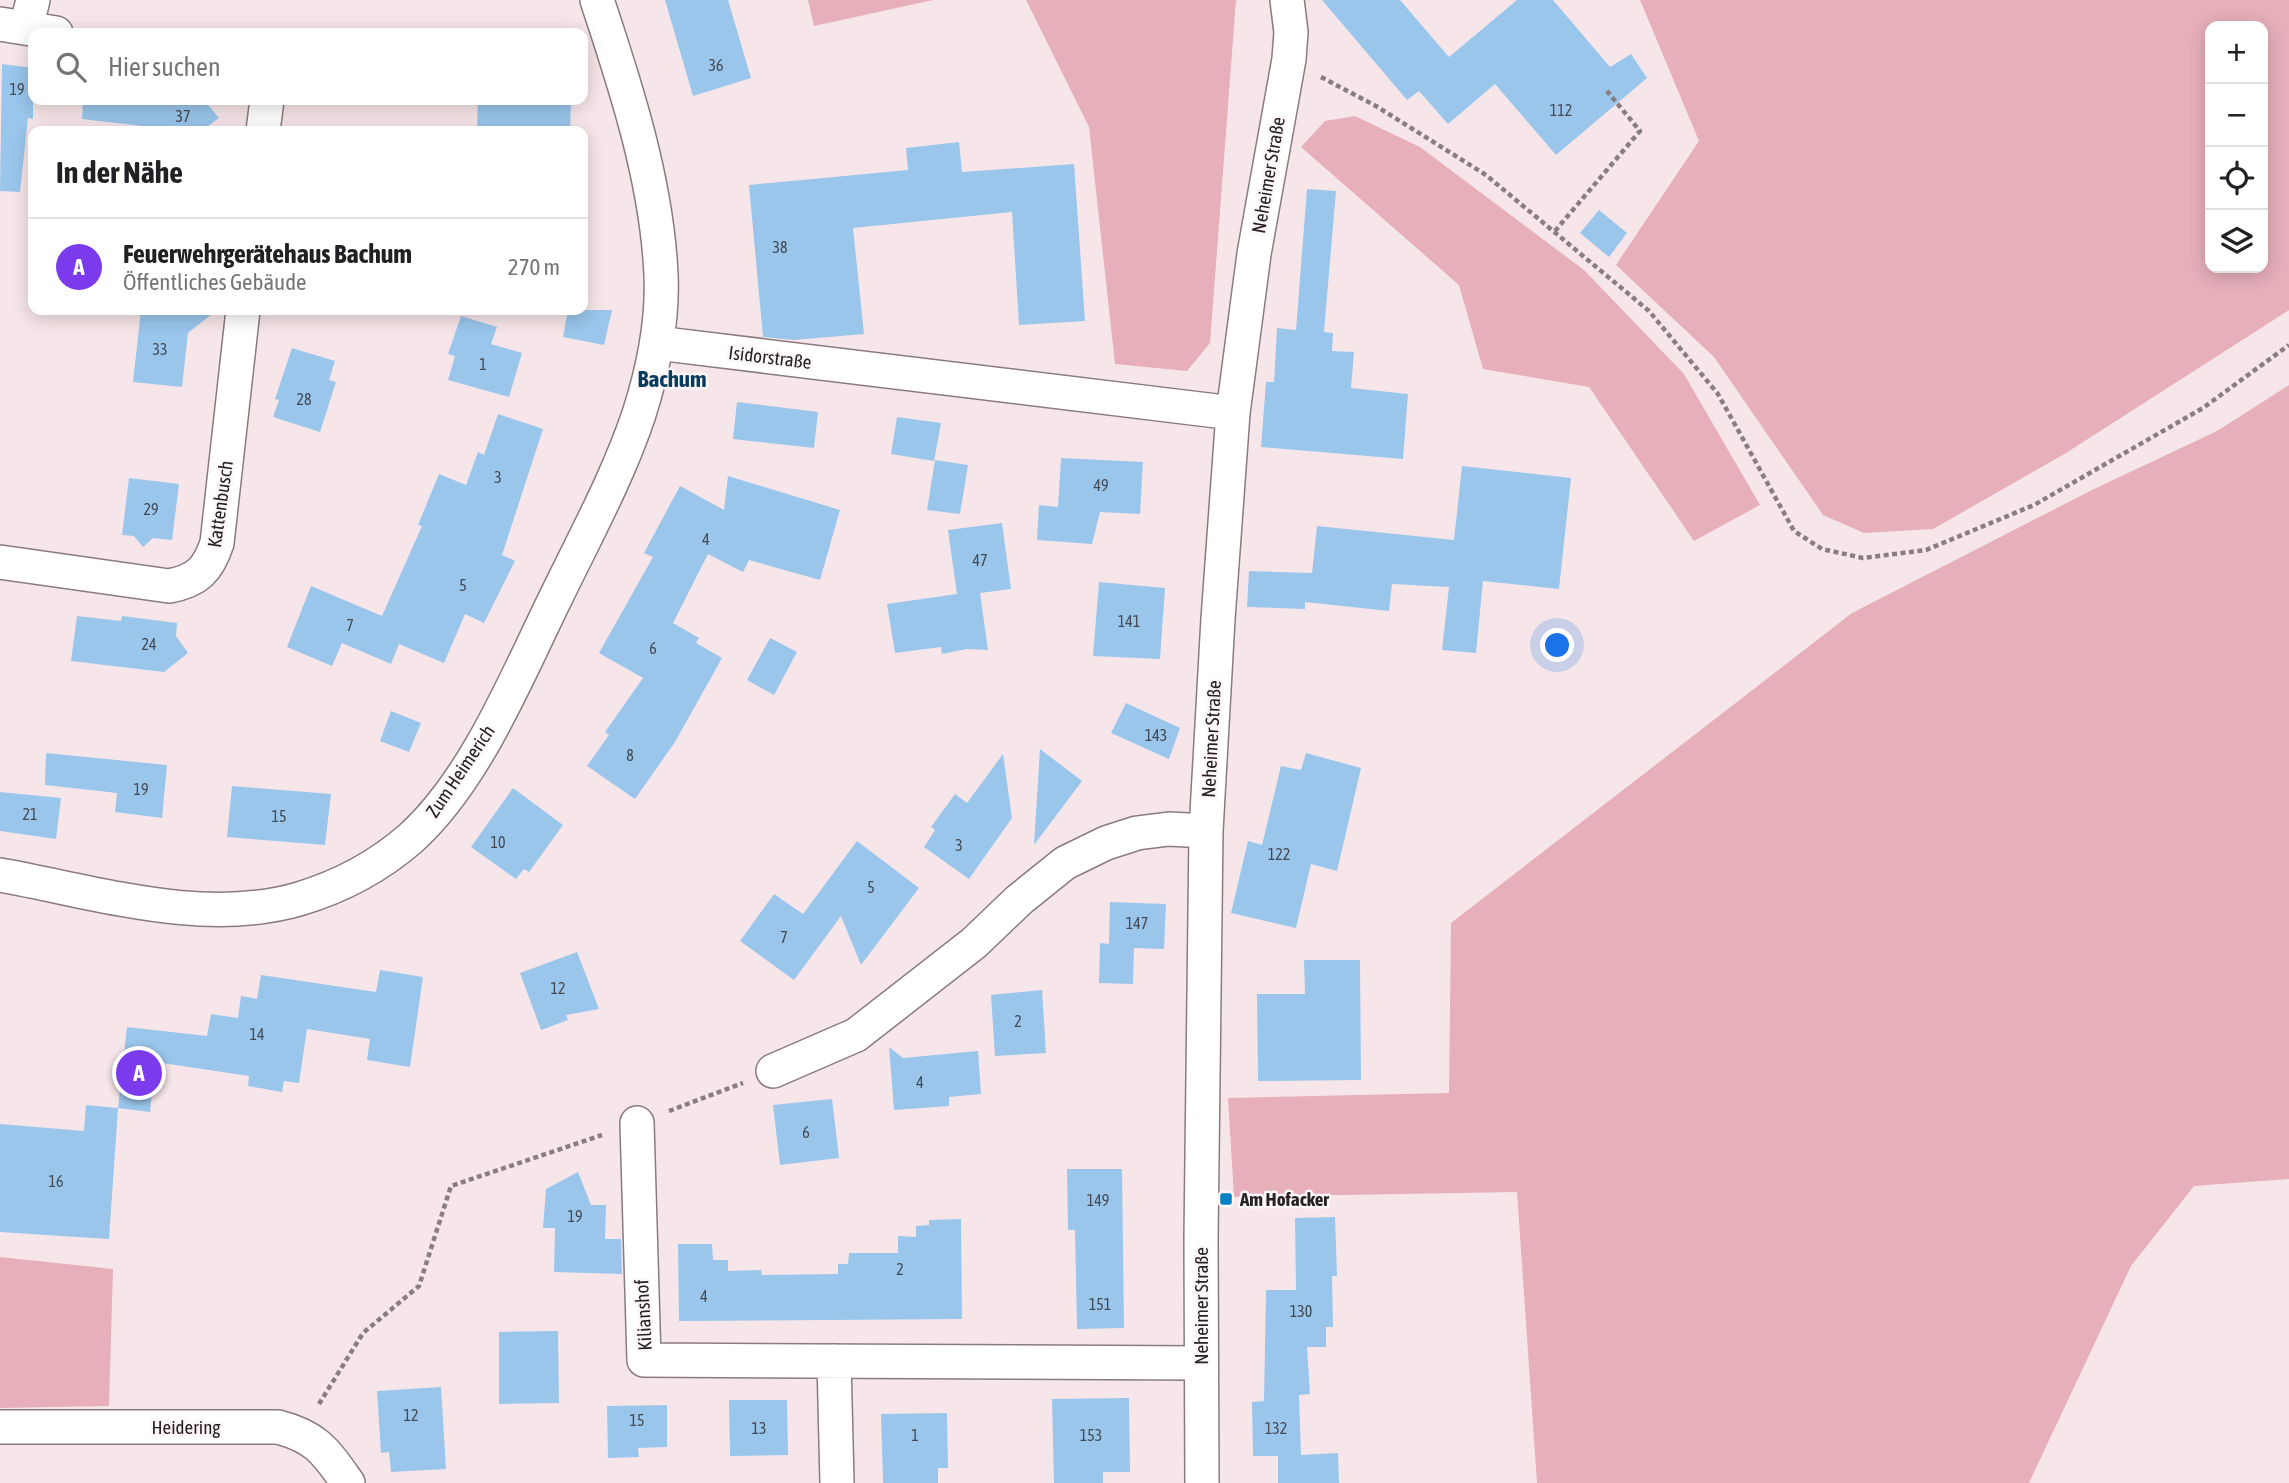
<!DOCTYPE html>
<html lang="de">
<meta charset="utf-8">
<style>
body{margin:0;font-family:"Asap Condensed",sans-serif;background:#f2f2f2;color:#202124}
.controls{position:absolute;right:21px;top:21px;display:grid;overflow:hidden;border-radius:14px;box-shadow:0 4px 18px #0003}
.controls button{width:63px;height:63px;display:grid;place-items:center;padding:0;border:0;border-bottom:2px solid #e0e0e0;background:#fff;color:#202124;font:35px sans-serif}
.you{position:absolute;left:1558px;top:646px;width:24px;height:24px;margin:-18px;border:5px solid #fff;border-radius:50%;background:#1a73e8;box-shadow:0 0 0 10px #1a73e833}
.badge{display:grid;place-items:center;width:46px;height:46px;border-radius:50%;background:#7c3aed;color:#fff;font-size:23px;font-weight:700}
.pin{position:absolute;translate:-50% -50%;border:4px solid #fff;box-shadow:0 2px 7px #0006}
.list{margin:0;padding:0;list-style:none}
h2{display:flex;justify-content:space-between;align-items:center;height:91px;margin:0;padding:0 28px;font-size:30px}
h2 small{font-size:23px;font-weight:400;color:#757577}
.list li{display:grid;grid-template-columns:46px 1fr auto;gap:21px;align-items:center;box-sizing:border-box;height:98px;padding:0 28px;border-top:2px solid #e0e0e0}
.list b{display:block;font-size:26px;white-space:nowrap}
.list p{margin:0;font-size:23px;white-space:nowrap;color:#757577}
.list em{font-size:23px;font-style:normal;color:#757577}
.icon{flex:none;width:38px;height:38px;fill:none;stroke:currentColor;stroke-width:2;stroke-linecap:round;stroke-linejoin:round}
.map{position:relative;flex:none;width:2289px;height:1483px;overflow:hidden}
.search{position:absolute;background:#fff;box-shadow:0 4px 18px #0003;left:28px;top:28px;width:560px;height:77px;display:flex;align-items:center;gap:18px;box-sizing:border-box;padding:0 24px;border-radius:14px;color:#757577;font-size:26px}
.panel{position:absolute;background:#fff;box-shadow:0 4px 18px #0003;left:28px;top:126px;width:560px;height:189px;border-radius:14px}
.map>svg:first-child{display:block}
.green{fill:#e6afba;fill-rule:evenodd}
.building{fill:#9ac6ec}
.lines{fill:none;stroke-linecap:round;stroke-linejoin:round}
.minor-casing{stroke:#8a7b7e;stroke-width:36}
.path{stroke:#887d7f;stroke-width:4.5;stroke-dasharray:5 3.5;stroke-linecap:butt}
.minor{stroke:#fff;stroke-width:33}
.poi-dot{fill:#0180c8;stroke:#fdf6f8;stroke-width:2.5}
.labels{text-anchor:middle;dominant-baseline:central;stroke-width:5;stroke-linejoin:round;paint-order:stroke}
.number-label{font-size:16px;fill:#444a54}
.street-label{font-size:19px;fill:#272122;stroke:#fdf6f8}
.poi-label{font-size:19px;font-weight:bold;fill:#272122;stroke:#fdf6f8;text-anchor:start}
.quarter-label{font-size:23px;font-weight:bold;fill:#083c5f;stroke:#fdf6f8}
</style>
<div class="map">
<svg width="2289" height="1483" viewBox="0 0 2289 1483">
<rect width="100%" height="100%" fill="#f7e6e9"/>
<path class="green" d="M 808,0 L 933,0 L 814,26 Z
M 1026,0 L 1236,0 L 1210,343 L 1187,371 L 1115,364 L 1089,127 Z
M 1640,0 L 2289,0 L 2289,310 L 2066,453 L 1933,529 L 1864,533 L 1823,515 L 1714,357 L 1616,265 L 1699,141 ZM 2210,26 L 2263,26 L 2263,268 L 2210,268 Z
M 1355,116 L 1420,147 L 1584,270 L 1684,374 L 1760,505 L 1694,541 L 1589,387 L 1483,369 L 1459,285 L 1301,147 L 1325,121 Z
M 2289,385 L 2289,1179 L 2194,1186 L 2131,1266 L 2029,1483 L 1537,1483 L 1517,1192 L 1234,1197 L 1228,1098 L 1449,1093 L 1451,923 L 1852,613 L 2092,490 L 2217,431 Z
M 0,1257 L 113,1269 L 109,1406 L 0,1408 Z"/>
<path class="building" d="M 665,0 L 728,0 L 751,78 L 693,96 Z
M 1322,0 L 1400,0 L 1449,57 L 1517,0 L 1553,0 L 1610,67 L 1631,54 L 1647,78 L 1556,155 L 1495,84 L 1448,124 L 1419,91 L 1407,100 Z
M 2,64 L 33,68 L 33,119 L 28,118 L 20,192 L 0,191 Z
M 83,100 L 204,100 L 219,118 L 201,131 L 151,131 L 151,127 L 82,119 Z
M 478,100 L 571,100 L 570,131 L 477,131 Z
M 959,142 L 962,172 L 1074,164 L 1085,321 L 1019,325 L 1012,212 L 853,228 L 864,334 L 794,340 L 763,337 L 749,185 L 908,170 L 906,148 Z
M 1307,189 L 1336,191 L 1324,332 L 1333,333 L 1332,351 L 1354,352 L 1351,388 L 1408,394 L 1403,459 L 1261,447 L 1266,382 L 1274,382 L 1277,328 L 1296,330 Z
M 1599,210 L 1627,233 L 1609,257 L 1580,233 Z
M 141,310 L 217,310 L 188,333 L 182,387 L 133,382 Z
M 568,310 L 612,310 L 604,345 L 563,337 Z
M 461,316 L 497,327 L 491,344 L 522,353 L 509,397 L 448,380 L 455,356 L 448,354 Z
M 292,348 L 335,361 L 329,380 L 336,382 L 320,432 L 273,417 L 279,400 L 275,399 Z
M 737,402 L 818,412 L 814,448 L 733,439 Z
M 498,414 L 543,429 L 502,555 L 515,561 L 484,623 L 465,614 L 444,663 L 399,644 L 391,664 L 342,643 L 332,666 L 287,647 L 311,586 L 382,616 L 422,526 L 418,525 L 439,474 L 466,485 L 478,452 L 484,455 Z
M 897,417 L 941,423 L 934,461 L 891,454 Z
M 1061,458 L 1143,462 L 1140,514 L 1100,512 L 1092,544 L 1037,540 L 1039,505 L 1058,507 Z
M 935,460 L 968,465 L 960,514 L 927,510 Z
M 1462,466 L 1571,478 L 1559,589 L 1483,581 L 1476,653 L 1442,650 L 1449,587 L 1392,584 L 1389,611 L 1305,602 L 1305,609 L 1247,607 L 1249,571 L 1312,573 L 1317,526 L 1454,540 Z
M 728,476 L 840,510 L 820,580 L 749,560 L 743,572 L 708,554 L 673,623 L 699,638 L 696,643 L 722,658 L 675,742 L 635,799 L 587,766 L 609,735 L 605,732 L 643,678 L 599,653 L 653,557 L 644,553 L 680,486 L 724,510 Z
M 129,478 L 179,484 L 172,540 L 153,538 L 143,547 L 134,536 L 122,535 Z
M 1002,523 L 1011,589 L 980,593 L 988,650 L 966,649 L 942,654 L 941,647 L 895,653 L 887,604 L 957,594 L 948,530 Z
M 1099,582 L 1165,588 L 1160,659 L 1093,656 Z
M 77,616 L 121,621 L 122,616 L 177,623 L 176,636 L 188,653 L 164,672 L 71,661 Z
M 770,638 L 797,652 L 774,695 L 747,680 Z
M 1126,703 L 1180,728 L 1169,759 L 1111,733 Z
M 391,711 L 421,723 L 409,752 L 380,741 Z
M 1040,749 L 1082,781 L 1034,845 Z
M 46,753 L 167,765 L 162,818 L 115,812 L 117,793 L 45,785 Z
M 1306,753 L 1361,768 L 1337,871 L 1311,864 L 1296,928 L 1231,913 L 1248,841 L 1262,845 L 1281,766 L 1301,770 Z
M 1003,754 L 1012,818 L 969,879 L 924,847 L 935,830 L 931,827 L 955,794 L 967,803 Z
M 232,786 L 331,794 L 325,845 L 227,837 Z
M 513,788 L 563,825 L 529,872 L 524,869 L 516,879 L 471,847 Z
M 0,792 L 61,798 L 56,839 L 0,831 Z
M 857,841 L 919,888 L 861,965 L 841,916 L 794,980 L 740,941 L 774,894 L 803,914 Z
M 1110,902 L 1166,904 L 1164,949 L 1134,948 L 1133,984 L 1099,983 L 1100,943 L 1109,944 Z
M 577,952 L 599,1009 L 566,1015 L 568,1020 L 541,1030 L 520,973 Z
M 1304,960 L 1360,960 L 1361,1080 L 1258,1081 L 1257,994 L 1305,994 Z
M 380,970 L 423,977 L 410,1067 L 367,1060 L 370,1039 L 307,1029 L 299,1083 L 284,1081 L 282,1092 L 248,1086 L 249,1076 L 155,1062 L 150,1112 L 118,1108 L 127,1027 L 207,1036 L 211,1014 L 238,1018 L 241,996 L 257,999 L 261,975 L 376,992 Z
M 1042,990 L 1046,1053 L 995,1056 L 991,995 Z
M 889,1047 L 903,1058 L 978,1051 L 981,1094 L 949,1097 L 949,1106 L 894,1110 Z
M 832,1099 L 839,1158 L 780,1165 L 773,1105 Z
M 86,1105 L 118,1108 L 109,1239 L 0,1232 L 0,1124 L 84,1131 Z
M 1067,1169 L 1122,1169 L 1124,1328 L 1077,1329 L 1075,1230 L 1068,1230 Z
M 578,1172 L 591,1205 L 606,1205 L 605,1239 L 621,1239 L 622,1274 L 554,1272 L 555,1228 L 543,1228 L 546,1189 Z
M 1335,1217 L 1337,1276 L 1332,1276 L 1333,1327 L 1326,1327 L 1326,1347 L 1307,1347 L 1310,1394 L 1299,1395 L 1301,1455 L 1338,1453 L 1339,1483 L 1278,1483 L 1278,1456 L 1253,1456 L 1252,1402 L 1264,1401 L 1266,1290 L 1296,1290 L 1295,1218 Z
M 961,1219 L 962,1319 L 679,1321 L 678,1244 L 712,1244 L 713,1260 L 728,1260 L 728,1271 L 761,1270 L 762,1275 L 838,1274 L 838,1264 L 848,1264 L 849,1253 L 898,1253 L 898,1236 L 916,1237 L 916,1226 L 929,1225 L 929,1220 Z
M 558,1331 L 559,1403 L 499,1404 L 499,1332 Z
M 441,1387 L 446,1469 L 391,1472 L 389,1452 L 381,1453 L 377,1391 Z
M 1129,1398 L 1130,1472 L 1103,1472 L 1103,1483 L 1054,1483 L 1052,1399 Z
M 729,1400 L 787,1400 L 788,1455 L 730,1456 Z
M 667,1405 L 667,1447 L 638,1448 L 639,1457 L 608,1458 L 607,1406 Z
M 947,1413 L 948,1468 L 938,1468 L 938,1483 L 883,1483 L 881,1414 Z"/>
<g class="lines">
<g class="minor-casing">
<path id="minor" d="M 0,24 L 56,33
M 26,28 L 33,0
M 263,131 L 267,100
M 657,343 L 1233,413
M 0,562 L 169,586 C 197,581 208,570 217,543 L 243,310
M 0,875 C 96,892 203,927 299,899 C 339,887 379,866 411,838 C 476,779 517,676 556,597 C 585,537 618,477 639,414 C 653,370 663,320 661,275 C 657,182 626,87 597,0
M 773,1071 L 856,1035 L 974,943 L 1019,900 L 1065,863 L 1106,843 L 1137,833 L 1169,829 L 1206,831
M 637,1123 L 644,1360 L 1200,1363
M 834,1361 L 837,1483
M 0,1427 L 278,1427 C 317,1437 326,1452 348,1483
M 1202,1483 L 1201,1239 L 1206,831 L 1218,619 L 1233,413 L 1254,254 L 1289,59 L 1291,32 L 1287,0"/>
</g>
<path class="path" d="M 1321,77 L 1376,106 L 1486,175 L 1649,311 L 1718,394 L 1794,531 L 1822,549 L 1863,558 L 1926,550 L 2034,505 L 2203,408 L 2289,345
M 1555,231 L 1640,131 L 1607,91
M 669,1111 L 743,1083
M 319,1404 L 363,1333 L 419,1286 L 451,1186 L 602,1135"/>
<use href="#minor" class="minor"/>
</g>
<rect class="poi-dot" x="1219" y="1192" width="14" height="14" rx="3.5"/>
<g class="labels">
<g class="number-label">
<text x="716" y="65">36</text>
<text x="17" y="89">19</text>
<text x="1561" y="110">112</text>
<text x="183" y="116">37</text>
<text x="780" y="247">38</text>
<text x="160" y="349">33</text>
<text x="483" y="364">1</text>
<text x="304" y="399">28</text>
<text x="498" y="477">3</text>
<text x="1101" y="485">49</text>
<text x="151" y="509">29</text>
<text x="706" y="539">4</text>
<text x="980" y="560">47</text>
<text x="463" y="585">5</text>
<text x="1129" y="621">141</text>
<text x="350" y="625">7</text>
<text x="149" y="644">24</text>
<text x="653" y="648">6</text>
<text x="1156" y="735">143</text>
<text x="630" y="755">8</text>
<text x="141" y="789">19</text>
<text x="30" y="814">21</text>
<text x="279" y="816">15</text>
<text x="498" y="842">10</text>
<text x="959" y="845">3</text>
<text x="1279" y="854">122</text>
<text x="871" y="887">5</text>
<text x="1137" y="923">147</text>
<text x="784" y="937">7</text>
<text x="558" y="988">12</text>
<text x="1018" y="1021">2</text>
<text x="257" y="1034">14</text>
<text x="920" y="1082">4</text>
<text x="806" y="1132">6</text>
<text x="56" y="1181">16</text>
<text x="1098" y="1200">149</text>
<text x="575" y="1216">19</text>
<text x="900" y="1269">2</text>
<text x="704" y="1296">4</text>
<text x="1100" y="1304">151</text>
<text x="1301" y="1311">130</text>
<text x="411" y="1415">12</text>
<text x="637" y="1420">15</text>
<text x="759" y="1428">13</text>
<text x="1276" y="1428">132</text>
<text x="915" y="1435">1</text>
<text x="1091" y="1435">153</text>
</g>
<g class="street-label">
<text transform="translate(1268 175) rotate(-80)">Neheimer Straße</text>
<text transform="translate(770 357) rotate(7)">Isidorstraße</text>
<text transform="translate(220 504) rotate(-82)">Kattenbusch</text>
<text transform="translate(1211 739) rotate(-87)">Neheimer Straße</text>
<text transform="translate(460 771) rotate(-56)">Zum Heimerich</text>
<text transform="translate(1201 1306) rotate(-90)">Neheimer Straße</text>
<text transform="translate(643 1315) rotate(-93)">Kilianshof</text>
<text x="186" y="1427">Heidering</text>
</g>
<g class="poi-label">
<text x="1240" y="1199">Am Hofacker</text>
</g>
<g class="quarter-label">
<text x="672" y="379">Bachum</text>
</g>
</g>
</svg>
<div class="controls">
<button>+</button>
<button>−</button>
<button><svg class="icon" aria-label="locate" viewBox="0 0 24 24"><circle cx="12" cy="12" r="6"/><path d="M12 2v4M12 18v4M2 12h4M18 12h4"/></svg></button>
<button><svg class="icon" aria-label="layers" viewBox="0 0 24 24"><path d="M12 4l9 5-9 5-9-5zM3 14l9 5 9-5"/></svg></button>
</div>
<div class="you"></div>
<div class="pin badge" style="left:139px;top:1073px">A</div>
<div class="search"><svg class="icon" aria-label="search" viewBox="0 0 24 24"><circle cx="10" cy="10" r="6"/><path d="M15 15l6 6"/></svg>Hier suchen</div>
<section class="panel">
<h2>In der Nähe<small></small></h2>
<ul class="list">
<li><span class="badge">A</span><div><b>Feuerwehrgerätehaus Bachum</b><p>Öffentliches Gebäude</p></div><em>270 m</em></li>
</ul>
</section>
</div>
